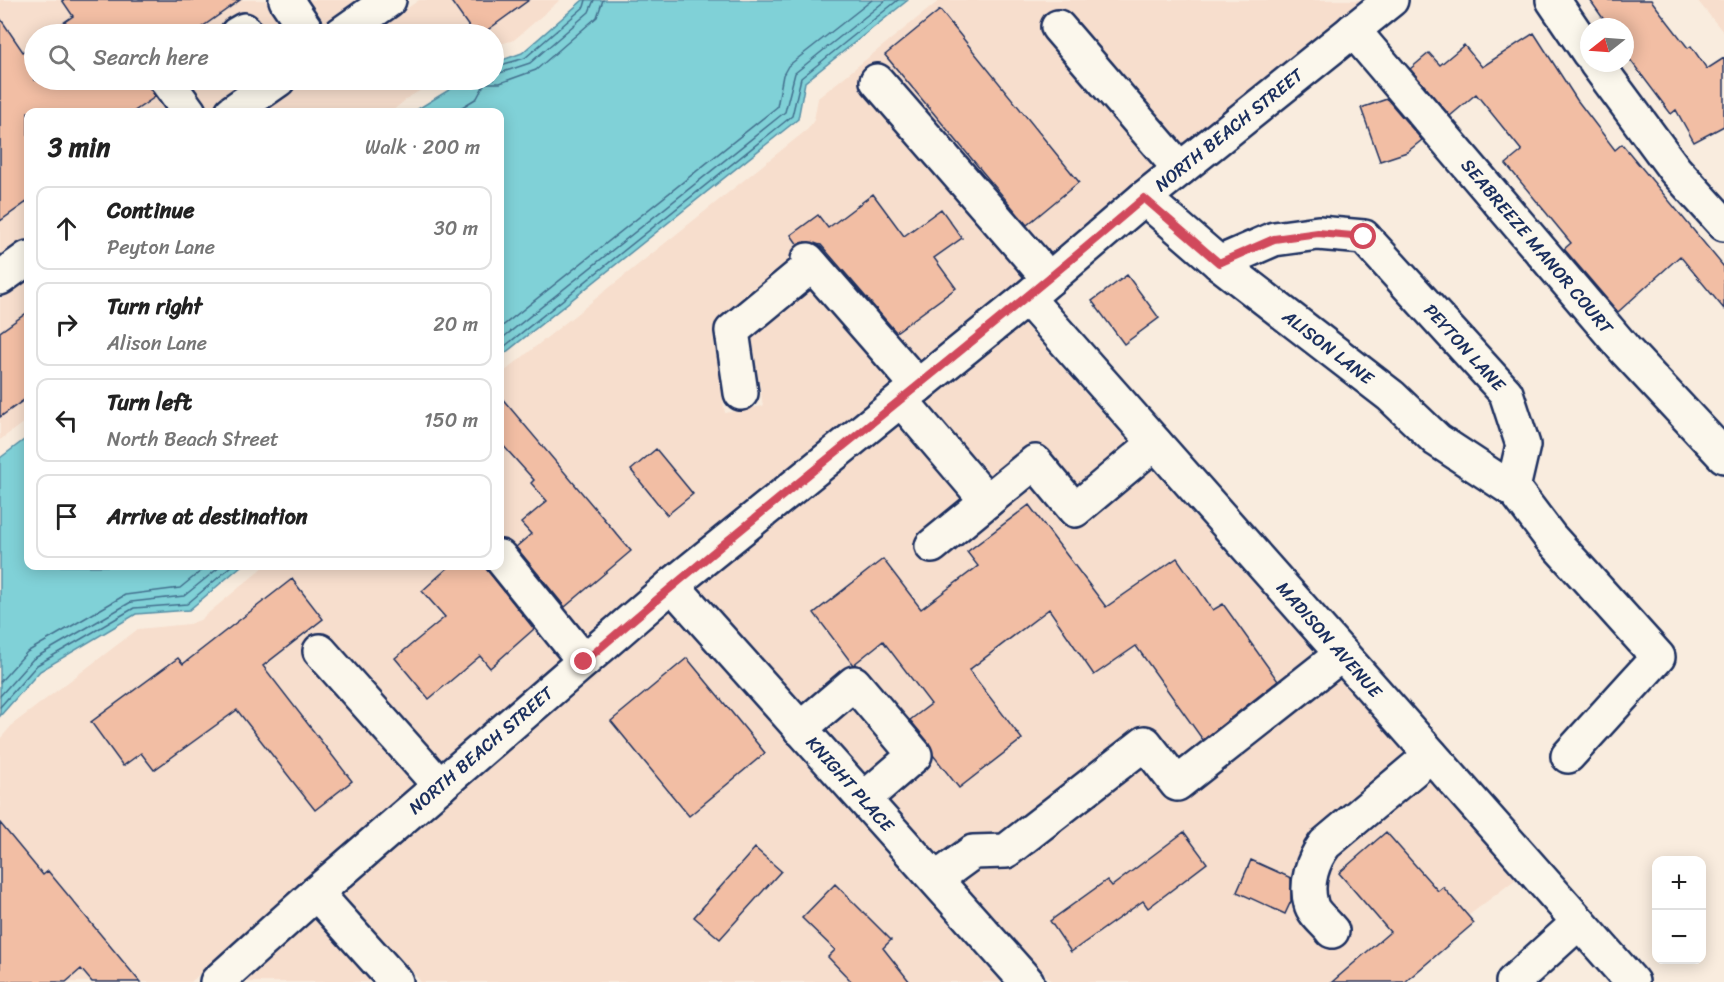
<!DOCTYPE html>
<meta charset="utf-8">
<style>
body{margin:0;font-family:Sriracha,sans-serif;background:#f2f2f2;color:#222}
.controls{position:absolute;right:18px;bottom:18px;display:grid;overflow:hidden;border-radius:12px;box-shadow:0 3px 15px #0003}
.controls button{width:54px;height:54px;display:grid;place-items:center;padding:0;border:0;border-bottom:2px solid #e0e0e0;background:#fff;color:#222;font:30px sans-serif}
.compass{position:absolute;left:1580px;top:18px;width:54px;height:54px;border-radius:50%;background:#fff;box-shadow:0 3px 15px #0003;rotate:253deg}
.stop{position:absolute;width:18px;height:18px;margin:-14px;border:4px solid #d1495b;border-radius:50%;background:#fff}
.stop.end{background:#d1495b;border-color:#fff;box-shadow:0 2px 6px #0008}
.list{margin:0;padding:0;list-style:none}
h2{display:flex;justify-content:space-between;align-items:center;height:78px;margin:0;padding:0 24px;font-size:26px}
h2 small{font-size:20px;font-weight:400;color:#767676}
.list li{display:grid;grid-template-columns:39px 1fr auto;gap:18px;align-items:center;box-sizing:border-box;height:84px;margin:0 12px 12px;padding:0 12px;border:2px solid #e0e0e0;border-radius:12px}
.list b{display:block;font-size:22px;white-space:nowrap}
.list p{margin:0;font-size:20px;white-space:nowrap;color:#767676}
.list em{font-size:20px;font-style:normal;color:#767676}
.icon{flex:none;width:33px;height:33px;fill:none;stroke:currentColor;stroke-width:2;stroke-linecap:round;stroke-linejoin:round}
.map{position:relative;flex:none;width:1724px;height:982px;overflow:hidden}
.search{position:absolute;background:#fff;box-shadow:0 3px 15px #0003;left:24px;top:24px;width:480px;height:66px;display:flex;align-items:center;gap:15px;box-sizing:border-box;padding:0 21px;border-radius:33px;color:#767676;font-size:22px}
.panel{position:absolute;background:#fff;box-shadow:0 3px 15px #0003;left:24px;top:108px;width:480px;height:462px;border-radius:12px}
.map>svg:first-child{display:block}
.built{fill:#f7decd;fill-rule:evenodd}
.water{fill:#80d1d7;stroke:#5890a7;stroke-width:1.5}
.lines{fill:none;stroke-linecap:round;stroke-linejoin:round}
.shore{stroke:#43708e;stroke-width:1.5}
.building{fill:#f2bea4;stroke:#1b2f5e;stroke-width:1.5}
.minor-casing{stroke:#1b2f5e;stroke-width:38}
.minor{stroke:#fbf7ec;stroke-width:33}
.route{stroke:#d1495b;stroke-width:8}
.labels{text-anchor:middle;dominant-baseline:central;stroke-width:4.5;stroke-linejoin:round;paint-order:stroke}
.street-label{font-size:18px;fill:#1b2f5e;stroke:#fbf7ec}
</style>
<div class="map">
<svg width="1724" height="982" viewBox="0 0 1724 982">
<rect width="100%" height="100%" fill="#f9ecde"/>
<filter id="ink" filterUnits="userSpaceOnUse"><feTurbulence type="fractalNoise" baseFrequency=".0167" numOctaves="2"/><feDisplacementMap in="SourceGraphic" scale="12" xChannelSelector="R" yChannelSelector="G"/><feConvolveMatrix kernelMatrix="1 2 1 2 8 2 1 2 1" color-interpolation-filters="sRGB"/></filter>
<g filter="url(#ink)">
<path class="built" d="M 0,0 L 360,0 L 312,34 L 34,34 L 34,80 L 249,80 L 203,112 L 28,112 L 28,237 L 0,257 Z
M 419,0 L 560,0 L 514,40 L 494,46 L 494,34 L 371,34 Z
M 940,0 L 1363,0 L 1145,174 L 1015,286 L 645,584 L 290,891 L 191,982 L 0,982 L 0,739 L 13,724 L 138,629 L 189,624 L 200,620 L 265,566 L 500,566 L 500,375 L 808,129 L 814,120 L 818,98 ZM 815,241 L 839,265 L 752,337 L 763,406 L 725,413 L 713,335 L 719,319 Z
M 1697,0 L 1724,0 L 1724,33 Z
M 307,80 L 438,80 L 409,97 L 391,112 L 261,112 Z
M 28,279 L 28,419 L 0,440 L 0,299 Z
M 1023,323 L 1516,879 L 1382,982 L 1052,982 L 698,586 Z
M 669,610 L 1001,982 L 421,982 L 342,894 Z
M 314,918 L 371,982 L 243,982 Z"/>
<path class="water" d="M 583,0 L 908,0 L 805,82 L 798,119 L 500,357 L 500,112 L 413,112 L 465,80 L 494,80 L 494,63 L 522,53 Z
M 28,437 L 28,566 L 241,566 L 189,610 L 136,614 L 40,671 L 0,716 L 0,458 Z"/>
<g class="lines">
<path class="shore" d="M 494,67 L 525,58 L 584,7 L 586,0
M 494,75 L 530,63 L 589,12 L 594,0
M 454,112 L 477,98 L 485,83 L 500,83 L 536,70 L 597,17 L 603,0
M 500,328 L 777,107 L 783,75 L 788,66 L 872,0
M 500,340 L 785,112 L 795,73 L 886,0
M 500,350 L 792,116 L 801,78 L 898,0
M 0,682 L 27,652 L 125,595 L 180,588 L 207,566
M 0,696 L 33,659 L 131,602 L 184,596 L 221,566
M 0,707 L 37,665 L 134,608 L 187,604 L 232,566"/>
</g>
<path class="building" d="M 62,0 L 240,0 L 192,34 L 47,34 L 73,16 Z
M 450,0 L 529,0 L 482,34 L 474,34 Z
M 1590,0 L 1651,0 L 1688,48 L 1691,46 L 1707,69 L 1724,58 L 1724,126 L 1694,142 L 1676,110 L 1671,114 L 1625,53 L 1625,27 L 1609,27 Z
M 940,10 L 1079,182 L 1027,225 L 885,55 Z
M 0,18 L 23,52 L 34,43 L 34,80 L 148,80 L 155,97 L 133,112 L 28,112 L 28,201 L 0,221 Z
M 1534,33 L 1577,100 L 1615,150 L 1622,144 L 1724,267 L 1724,309 L 1680,256 L 1618,312 L 1564,249 L 1571,243 L 1506,164 L 1522,151 L 1476,94 L 1450,116 L 1410,69 L 1429,53 L 1440,65 L 1464,45 L 1482,67 Z
M 1387,99 L 1422,140 L 1407,152 L 1380,161 L 1361,108 Z
M 873,194 L 904,236 L 941,209 L 962,238 L 934,258 L 956,288 L 896,332 L 821,245 L 805,242 L 798,245 L 791,235 L 818,215 L 828,228 Z
M 1127,275 L 1159,318 L 1124,344 L 1092,301 Z
M 28,312 L 28,397 L 0,417 L 0,332 Z
M 500,396 L 631,551 L 565,607 L 516,547 L 531,534 L 521,523 L 547,501 L 531,483 L 534,480 L 500,442 Z
M 656,449 L 693,494 L 667,515 L 631,470 Z
M 1029,505 L 1106,607 L 1177,558 L 1213,610 L 1223,604 L 1278,681 L 1203,740 L 1136,646 L 1094,675 L 1049,609 L 969,670 L 1022,739 L 959,788 L 933,755 L 929,743 L 910,720 L 931,704 L 883,641 L 853,665 L 814,613 L 883,559 L 921,609 L 978,566 L 967,552 Z
M 450,566 L 484,566 L 534,629 L 490,668 L 480,656 L 429,699 L 395,658 L 445,617 L 422,591 Z
M 292,579 L 323,619 L 263,666 L 352,781 L 315,810 L 237,710 L 154,770 L 141,753 L 123,766 L 91,722 L 178,658 L 183,664 Z
M 687,658 L 765,753 L 689,816 L 611,721 Z
M 0,823 L 43,875 L 48,871 L 140,982 L 92,982 L 81,969 L 66,982 L 0,982 Z
M 1184,832 L 1207,863 L 1148,908 L 1143,901 L 1071,952 L 1050,921 L 1107,880 L 1112,886 Z
M 1386,832 L 1438,891 L 1443,887 L 1474,923 L 1405,982 L 1332,982 L 1390,932 L 1339,873 Z
M 755,848 L 781,871 L 720,939 L 694,917 Z
M 1251,860 L 1291,878 L 1291,901 L 1285,914 L 1237,892 Z
M 835,884 L 891,940 L 883,948 L 910,982 L 852,982 L 828,957 L 835,950 L 802,918 Z"/>
<g class="lines">
<g class="minor-casing">
<g id="minor">
<path d="M 286,0 L 309,34"/>
<path d="M 1553,0 L 1589,53"/>
<path d="M 1058,27 L 1180,169"/>
<path id="s1" d="M 1353,30 L 1626,351 L 1724,456"/>
<path d="M 237,34 L 244,30"/>
<path d="M 341,34 L 389,0"/>
<path d="M 1596,63 L 1675,170 L 1724,224"/>
<path d="M 166,80 L 189,112"/>
<path d="M 877,81 L 1049,279"/>
<path d="M 232,112 L 278,80"/>
<path id="s2" d="M 1144,198 L 1219,263 L 1391,396 L 1437,440 L 1516,492"/>
<path d="M 808,260 L 918,386"/>
<path id="s3" d="M 1219,263 L 1274,239 L 1318,233 L 1364,237 L 1506,393 L 1523,445 L 1513,488 L 1550,537 L 1658,657 L 1568,756"/>
<path d="M 0,278 L 28,258"/>
<path id="s4" d="M 1027,298 L 1632,982"/>
<path d="M 741,393 L 732,331 L 812,265"/>
<path d="M 901,400 L 987,501 L 932,546"/>
<path d="M 987,501 L 1035,462 L 1075,510 L 1155,443"/>
<path d="M 500,557 L 584,661"/>
<path id="s5" d="M 672,585 L 1027,982"/>
<path d="M 320,651 L 440,786"/>
<path d="M 800,729 L 854,683 L 915,755 L 864,799"/>
<path d="M 936,879 L 973,852 L 1006,851 L 1145,743 L 1177,784 L 1342,654"/>
<path d="M 316,893 L 396,982"/>
<path d="M 1332,931 C 1326,923 1313,913 1311,904 C 1305,883 1313,860 1325,844 L 1431,755"/>
<path id="s6" d="M 217,982 L 316,893 L 672,585 L 1027,298 L 1144,198 L 1391,0"/>
<path d="M 1513,982 L 1579,922"/>
</g>
</g>
<use href="#minor" class="minor"/>
</g>
</g>
<g class="lines" filter="url(#ink)">
<path class="route" d="M 584,662 C 767,503 960,356 1144,198 L 1219,263 L 1274,239 L 1318,233 L 1364,237"/>
</g>
<g class="labels">
<g class="street-label">
<text stroke="none"><textPath href="#s6" startOffset="1323">NORTH BEACH STREET</textPath></text>
<text stroke="none"><textPath href="#s1" startOffset="284">SEABREEZE MANOR COURT</textPath></text>
<text stroke="none"><textPath href="#s3" startOffset="300">PEYTON LANE</textPath></text>
<text stroke="none"><textPath href="#s2" startOffset="237">ALISON LANE</textPath></text>
<text stroke="none"><textPath href="#s4" startOffset="456">MADISON AVENUE</textPath></text>
<text stroke="none"><textPath href="#s6" startOffset="351">NORTH BEACH STREET</textPath></text>
<text stroke="none"><textPath href="#s5" startOffset="267">KNIGHT PLACE</textPath></text>
</g>
</g>
</svg>
<div class="controls">
<button>+</button>
<button>−</button>
</div>
<svg class="compass" viewBox="-18 -18 36 36"><path d="M0-13l5 13h-10z" fill="#e53935"/><path d="M0 13l5-13h-10z" fill="#767676"/></svg>
<div class="stop" style="left:1364px;top:237px"></div>
<div class="stop end" style="left:584px;top:662px"></div>
<div class="search"><svg class="icon" aria-label="search" viewBox="0 0 24 24"><circle cx="10" cy="10" r="6"/><path d="M15 15l6 6"/></svg>Search here</div>
<section class="panel">
<h2>3 min<small>Walk · 200 m</small></h2>
<ul class="list">
<li><svg class="icon" aria-label="ahead" viewBox="0 0 24 24"><path d="M12 20V5M6 11l6-6 6 6"/></svg><div><b>Continue</b><p>Peyton Lane</p></div><em>30 m</em></li>
<li><svg class="icon" aria-label="right" viewBox="0 0 24 24"><path d="M7 20v-9h11M14 6l5 5-5 5"/></svg><div><b>Turn right</b><p>Alison Lane</p></div><em>20 m</em></li>
<li><svg class="icon" aria-label="left" viewBox="0 0 24 24"><path d="M17 20v-9H6M10 6l-5 5 5 5"/></svg><div><b>Turn left</b><p>North Beach Street</p></div><em>150 m</em></li>
<li><svg class="icon" aria-label="arrive" viewBox="0 0 24 24"><path d="M6 21V4h12l-3 4 3 4H6"/></svg><div><b>Arrive at destination</b></div></li>
</ul>
</section>
</div>
